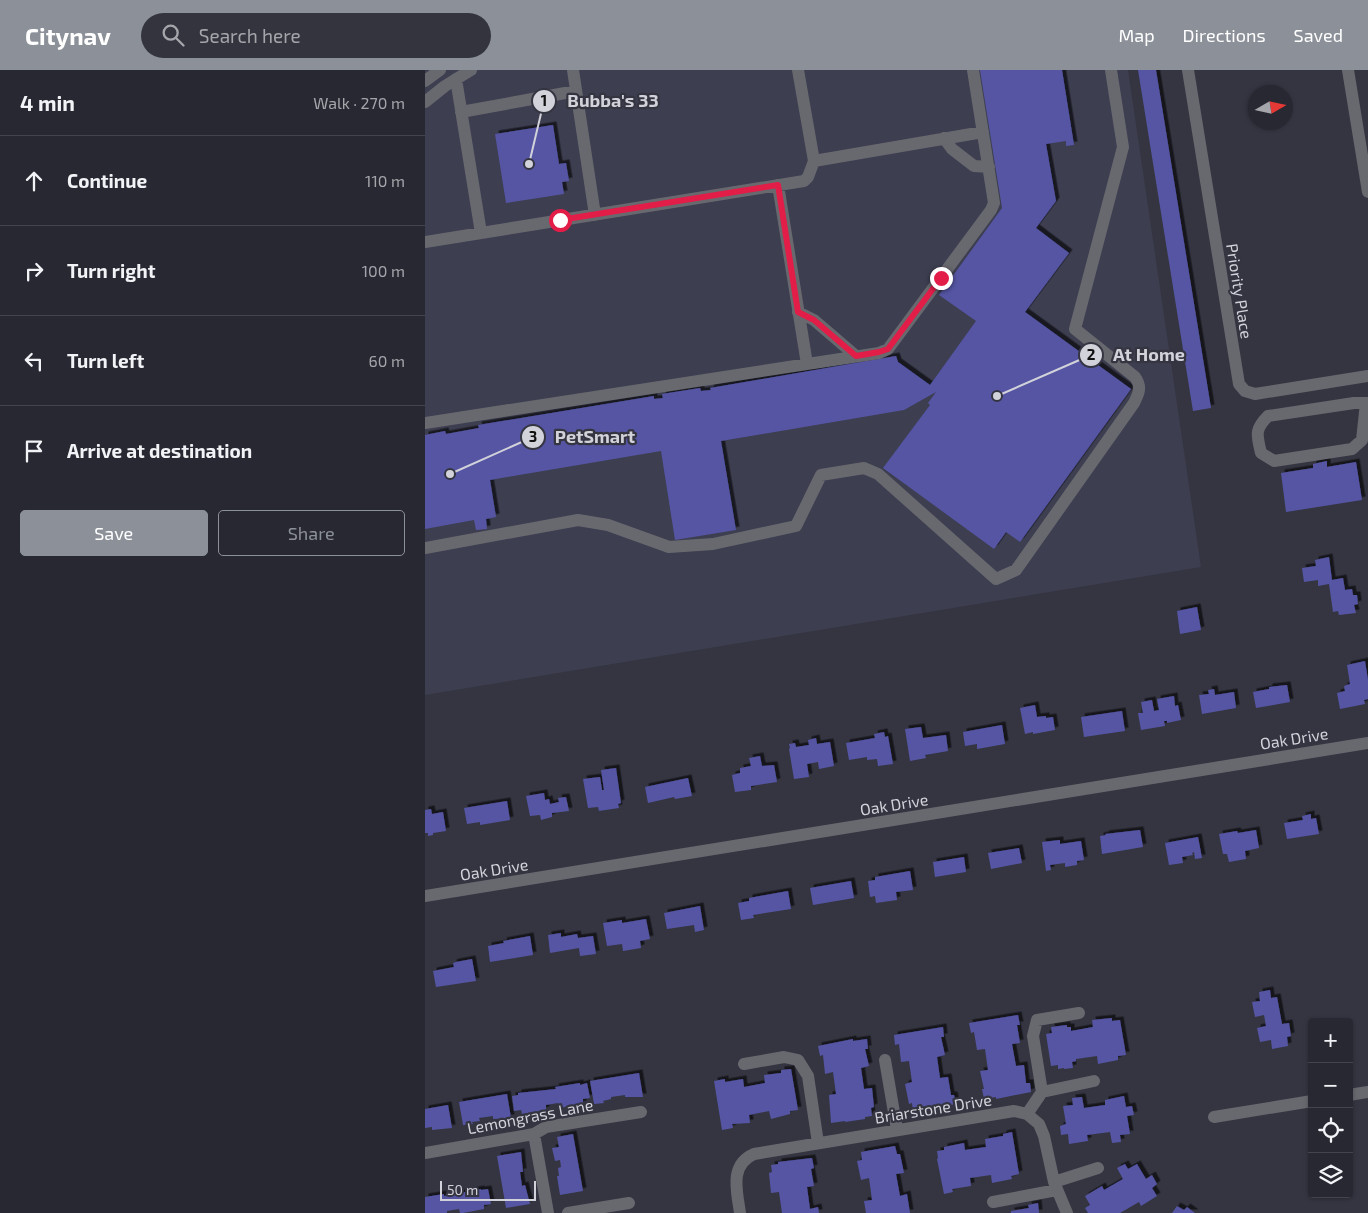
<!DOCTYPE html>
<meta charset="utf-8">
<style>
body{margin:0;font-family:"Exo 2",sans-serif;background:#33343d;color:#f1f3f6}
.controls{position:absolute;right:15px;bottom:15px;display:grid;overflow:hidden;border-radius:5px;box-shadow:0 1px 4px #0004}
.controls button{width:45px;height:45px;display:grid;place-items:center;padding:0;border:0;border-bottom:1px solid #43444d;background:#272831;color:#f1f3f6;font:25px sans-serif}
.compass{position:absolute;left:823px;top:15px;width:45px;height:45px;border-radius:50%;background:#272831;box-shadow:0 1px 4px #0004;rotate:81deg}
.scale{position:absolute;left:15px;bottom:12px;width:96px;box-sizing:border-box;padding-left:5px;border:2px solid #d2d2da;border-top:0;font-size:14px;line-height:18px;white-space:nowrap;color:#d2d2da;-webkit-text-stroke:4px #343541;paint-order:stroke}
.stop{position:absolute;width:15px;height:15px;margin:-11px;border:4px solid #e11d48;border-radius:50%;background:#fff}
.stop.end{background:#e11d48;border-color:#fff;box-shadow:0 1px 5px #0008}
.list{margin:0;padding:0;list-style:none}
h2{display:flex;justify-content:space-between;align-items:center;height:65px;margin:0;padding:0 20px;font-size:21px}
h2 small{font-size:16px;font-weight:400;color:#a4a6ab}
.list li{display:grid;grid-template-columns:32px 1fr auto;gap:15px;align-items:center;box-sizing:border-box;height:90px;padding:0 20px;border-top:1px solid #43444d}
.list b{display:block;font-size:19px;white-space:nowrap}
.list em{font-size:16px;font-style:normal;color:#a4a6ab}
.actions{display:flex;gap:10px;padding:15px 20px}
.actions a{flex:1;padding:11px 0;border:1px solid #8c9099;border-radius:5px;text-align:center;font-size:18px;color:#8c9099}
.actions .main{background:#8c9099;color:#fff}
.icon{flex:none;width:28px;height:28px;fill:none;stroke:currentColor;stroke-width:2;stroke-linecap:round;stroke-linejoin:round}
.map{position:relative;flex:none;width:943px;height:1143px;overflow:hidden}
header{display:flex;align-items:center;gap:30px;box-sizing:border-box;height:70px;padding:0 25px;background:#8c9099;color:#fff}
header strong{font-size:24px}
nav{display:flex;gap:28px;margin-inline-start:auto;font-size:18px}
.search{width:350px;height:45px;background:#33343d;display:flex;align-items:center;gap:12px;box-sizing:border-box;padding:0 18px;border-radius:28px;color:#a4a6ab;font-size:19px}
main{display:flex}
aside{flex:1;background:#272831}
.map>svg:first-child{display:block}
.built{fill:#3d3e50}
.building{fill:#5555a4;filter:url(#shadow)}
.lines{fill:none;stroke-linecap:round;stroke-linejoin:round}
.minor{stroke:#68696f;stroke-width:12}
.route{stroke:#e11d48;stroke-width:6}
.labels{text-anchor:middle;dominant-baseline:central;stroke-width:4.5;stroke-linejoin:round;paint-order:stroke}
.street-label{font-size:16px;fill:#d2d2da;stroke:#343541}
.leader{fill:none;stroke:#d2d2da;stroke-width:2}
.callout-dot{fill:#d2d2da;stroke:#343541;stroke-width:2}
.mark-label{font-size:15px;text-anchor:middle;font-weight:bold;fill:#111}
.callout-label{font-size:18px;text-anchor:middle;font-weight:bold;fill:#d2d2da;stroke:#343541;stroke-width:4.5;stroke-linejoin:round;paint-order:stroke}
</style>
<header>
<strong>Citynav</strong>
<div class="search"><svg class="icon" aria-label="search" viewBox="0 0 24 24"><circle cx="10" cy="10" r="6"/><path d="M15 15l6 6"/></svg>Search here</div>
<nav><a>Map</a><a>Directions</a><a>Saved</a></nav>
</header>
<main>
<aside>
<h2>4 min<small>Walk · 270 m</small></h2>
<ul class="list">
<li><svg class="icon" aria-label="ahead" viewBox="0 0 24 24"><path d="M12 20V5M6 11l6-6 6 6"/></svg><div><b>Continue</b></div><em>110 m</em></li>
<li><svg class="icon" aria-label="right" viewBox="0 0 24 24"><path d="M7 20v-9h11M14 6l5 5-5 5"/></svg><div><b>Turn right</b></div><em>100 m</em></li>
<li><svg class="icon" aria-label="left" viewBox="0 0 24 24"><path d="M17 20v-9H6M10 6l-5 5 5 5"/></svg><div><b>Turn left</b></div><em>60 m</em></li>
<li><svg class="icon" aria-label="arrive" viewBox="0 0 24 24"><path d="M6 21V4h12l-3 4 3 4H6"/></svg><div><b>Arrive at destination</b></div></li>
</ul>
<div class="actions"><a class="main">Save</a><a>Share</a></div>
</aside>
<div class="map">
<svg width="943" height="1143" viewBox="0 0 943 1143">
<defs>
<filter id="shadow"><feDropShadow dx="3.5" dy="-3.5" stdDeviation="0" flood-color="#0009"/></filter>
</defs>
<rect width="100%" height="100%" fill="#343541"/>
<path class="built" d="M 0,0 L 703,0 L 776,497 L 0,625 Z"/>
<path class="building" d="M 555,0 L 637,0 L 649,75 L 641,76 L 641,71 L 621,74 L 631,131 L 611,158 L 644,183 L 600,242 L 706,319 L 595,472 L 581,462 L 569,479 L 458,398 L 505,335 L 503,333 L 511,322 L 479,340 L 296,371 L 311,460 L 250,470 L 236,381 L 65,410 L 71,447 L 61,449 L 62,459 L 51,460 L 49,450 L 0,459 L 0,365 L 20,361 L 21,364 L 54,358 L 53,355 L 229,326 L 229,329 L 238,328 L 237,324 L 275,318 L 276,321 L 286,320 L 285,318 L 471,286 L 473,292 L 505,315 L 551,251 L 514,225 L 577,138 Z
M 713,0 L 731,0 L 786,338 L 768,341 Z
M 128,55 L 134,94 L 141,93 L 144,111 L 137,112 L 139,124 L 81,133 L 70,64 Z
M 902,391 L 902,397 L 931,392 L 937,430 L 861,442 L 856,403 L 888,398 L 888,394 Z
M 904,487 L 907,510 L 918,508 L 920,520 L 927,519 L 928,525 L 932,525 L 933,534 L 929,535 L 931,543 L 914,545 L 913,541 L 908,542 L 904,514 L 893,516 L 893,510 L 879,512 L 877,498 L 891,496 L 890,490 Z
M 772,537 L 776,560 L 755,564 L 752,541 Z
M 940,591 L 943,610 L 943,629 L 939,630 L 940,634 L 915,639 L 912,623 L 920,621 L 919,616 L 925,614 L 922,595 Z
M 862,615 L 865,632 L 831,638 L 828,622 L 844,619 L 844,617 Z
M 789,619 L 790,625 L 809,622 L 811,638 L 777,644 L 774,625 L 784,624 L 783,620 Z
M 749,626 L 750,636 L 753,635 L 756,650 L 742,653 L 742,651 L 739,651 L 740,656 L 716,660 L 713,643 L 718,643 L 716,632 L 727,630 L 729,641 L 734,640 L 732,629 Z
M 610,635 L 612,647 L 621,646 L 621,648 L 628,647 L 630,660 L 608,664 L 608,662 L 600,664 L 595,638 Z
M 697,641 L 700,661 L 659,667 L 656,647 Z
M 577,655 L 580,674 L 552,679 L 552,674 L 540,676 L 538,662 Z
M 496,657 L 498,668 L 521,665 L 523,681 L 500,685 L 501,688 L 485,691 L 480,659 Z
M 459,662 L 460,667 L 463,666 L 468,694 L 453,696 L 452,689 L 442,690 L 442,687 L 424,690 L 421,673 L 450,668 L 449,664 Z
M 391,668 L 392,674 L 405,672 L 409,696 L 394,699 L 393,692 L 382,694 L 384,707 L 369,709 L 364,679 L 365,678 L 364,674 L 370,673 L 371,677 L 384,675 L 383,670 Z
M 335,686 L 337,696 L 349,695 L 352,712 L 326,716 L 326,720 L 310,722 L 307,705 L 315,703 L 315,698 L 326,696 L 324,688 Z
M 191,698 L 196,733 L 193,734 L 194,738 L 174,741 L 173,737 L 163,738 L 158,709 L 175,707 L 177,720 L 179,720 L 176,700 Z
M 263,708 L 267,726 L 250,729 L 249,727 L 223,733 L 220,717 Z
M 119,723 L 120,730 L 124,729 L 125,734 L 134,732 L 133,728 L 141,727 L 144,741 L 127,743 L 127,747 L 116,750 L 115,745 L 105,746 L 101,726 Z
M 82,731 L 85,750 L 55,755 L 55,752 L 42,754 L 39,738 Z
M 6,739 L 7,744 L 18,742 L 21,761 L 8,763 L 8,765 L 3,766 L 3,763 L 0,763 L 0,740 Z
M 886,744 L 886,749 L 891,748 L 894,764 L 862,769 L 859,753 L 878,750 L 877,746 Z
M 715,760 L 718,777 L 677,784 L 675,766 L 681,765 L 680,764 Z
M 831,760 L 834,778 L 820,781 L 821,789 L 804,792 L 802,784 L 798,784 L 794,764 L 812,761 L 813,763 Z
M 773,767 L 777,788 L 770,789 L 769,782 L 767,783 L 768,785 L 757,787 L 758,793 L 744,795 L 740,773 Z
M 635,770 L 635,774 L 656,771 L 659,790 L 652,791 L 652,795 L 640,797 L 640,793 L 625,795 L 626,800 L 621,801 L 617,772 Z
M 594,778 L 597,793 L 566,799 L 563,783 Z
M 539,787 L 541,802 L 510,807 L 508,792 Z
M 485,801 L 488,820 L 471,822 L 472,830 L 451,833 L 450,826 L 445,827 L 443,811 L 450,810 L 450,807 Z
M 426,811 L 429,828 L 388,835 L 385,818 Z
M 363,821 L 366,839 L 328,845 L 329,848 L 316,850 L 313,833 L 324,831 L 324,828 Z
M 275,836 L 279,860 L 270,862 L 269,855 L 242,859 L 239,843 Z
M 221,849 L 225,869 L 215,871 L 216,878 L 198,881 L 197,874 L 182,876 L 178,853 L 197,850 L 197,853 Z
M 136,863 L 136,867 L 152,864 L 153,868 L 168,866 L 171,884 L 155,886 L 154,878 L 125,883 L 123,865 Z
M 105,866 L 108,885 L 65,892 L 63,876 L 79,873 L 78,871 Z
M 47,889 L 51,911 L 11,917 L 8,901 L 29,897 L 28,893 L 31,892 Z
M 845,920 L 846,928 L 852,927 L 857,954 L 864,953 L 866,966 L 862,967 L 863,976 L 847,979 L 846,970 L 835,972 L 832,958 L 841,956 L 839,945 L 830,947 L 827,932 L 835,931 L 834,922 Z
M 593,945 L 595,955 L 592,955 L 595,973 L 587,974 L 591,996 L 599,995 L 601,1013 L 605,1013 L 606,1022 L 571,1029 L 571,1027 L 559,1029 L 557,1019 L 559,1019 L 555,1001 L 563,1000 L 560,979 L 552,980 L 549,962 L 546,963 L 544,953 Z
M 687,948 L 687,951 L 695,950 L 701,985 L 693,986 L 693,990 L 673,994 L 672,986 L 651,989 L 651,991 L 647,992 L 648,998 L 639,999 L 639,998 L 633,999 L 633,995 L 626,996 L 621,964 L 627,963 L 626,957 L 642,955 L 642,957 L 646,957 L 646,961 L 668,957 L 667,950 Z
M 518,957 L 519,967 L 516,967 L 520,985 L 512,987 L 515,1008 L 523,1007 L 526,1025 L 529,1025 L 531,1034 L 495,1041 L 495,1040 L 488,1041 L 487,1033 L 484,1034 L 480,1014 L 487,1012 L 484,991 L 476,992 L 474,974 L 470,975 L 469,965 Z
M 428,969 L 428,971 L 442,969 L 443,979 L 440,979 L 444,996 L 436,998 L 439,1019 L 447,1018 L 449,1037 L 446,1038 L 447,1046 L 440,1047 L 440,1049 L 420,1052 L 420,1051 L 406,1053 L 404,1025 L 411,1024 L 408,1002 L 400,1004 L 398,985 L 395,986 L 393,976 Z
M 366,999 L 373,1040 L 365,1041 L 365,1044 L 346,1049 L 344,1041 L 324,1045 L 325,1053 L 307,1054 L 308,1058 L 297,1060 L 289,1011 L 300,1009 L 300,1012 L 318,1009 L 319,1017 L 340,1013 L 339,1005 L 356,1003 L 356,1000 Z
M 214,1003 L 218,1027 L 200,1027 L 200,1025 L 186,1027 L 186,1029 L 178,1031 L 179,1033 L 169,1034 L 165,1011 Z
M 155,1013 L 155,1015 L 162,1013 L 165,1028 L 158,1029 L 158,1034 L 134,1038 L 133,1033 L 121,1035 L 121,1040 L 97,1044 L 96,1040 L 89,1041 L 87,1026 L 93,1025 L 93,1023 L 131,1019 L 130,1017 Z
M 82,1024 L 86,1048 L 68,1049 L 68,1046 L 54,1048 L 55,1051 L 47,1052 L 48,1054 L 38,1055 L 34,1032 Z
M 699,1026 L 701,1037 L 707,1036 L 709,1045 L 702,1046 L 705,1064 L 695,1065 L 696,1072 L 687,1073 L 685,1062 L 662,1065 L 663,1071 L 644,1074 L 643,1064 L 636,1065 L 635,1056 L 641,1054 L 638,1036 L 648,1035 L 647,1028 L 657,1027 L 659,1038 L 680,1035 L 680,1030 Z
M 23,1035 L 27,1058 L 7,1060 L 7,1057 L 0,1058 L 0,1039 Z
M 587,1062 L 594,1104 L 586,1106 L 587,1109 L 567,1113 L 566,1105 L 545,1108 L 546,1116 L 527,1119 L 528,1122 L 519,1124 L 512,1089 L 513,1088 L 512,1081 L 519,1080 L 519,1077 L 539,1073 L 540,1080 L 561,1077 L 560,1069 L 578,1066 L 578,1064 Z
M 148,1064 L 158,1121 L 135,1125 L 132,1106 L 134,1106 L 133,1098 L 136,1097 L 135,1090 L 130,1091 L 127,1078 L 134,1077 L 132,1067 Z
M 470,1076 L 472,1084 L 475,1084 L 479,1103 L 471,1104 L 475,1126 L 482,1124 L 485,1143 L 441,1143 L 439,1131 L 447,1130 L 444,1108 L 436,1110 L 432,1091 L 437,1090 L 436,1082 Z
M 96,1082 L 98,1102 L 95,1102 L 97,1116 L 100,1115 L 105,1134 L 81,1138 L 72,1086 Z
M 387,1088 L 389,1098 L 386,1099 L 389,1116 L 382,1117 L 385,1139 L 393,1137 L 394,1143 L 357,1143 L 354,1122 L 346,1123 L 344,1103 L 347,1102 L 346,1095 L 353,1094 L 353,1092 Z
M 700,1094 L 703,1099 L 712,1094 L 721,1109 L 727,1105 L 732,1114 L 727,1118 L 732,1126 L 716,1136 L 714,1132 L 695,1143 L 663,1143 L 660,1138 L 665,1135 L 660,1126 L 677,1116 L 679,1120 L 698,1109 L 692,1098 Z
M 56,1119 L 56,1120 L 63,1119 L 66,1134 L 59,1135 L 59,1139 L 38,1143 L 35,1143 L 34,1139 L 22,1141 L 22,1143 L 0,1143 L 0,1127 L 19,1124 L 19,1126 Z
M 613,1133 L 614,1143 L 586,1143 L 586,1141 L 604,1138 L 603,1135 Z
M 752,1136 L 759,1140 L 762,1137 L 770,1143 L 747,1143 Z"/>
<g class="lines">
<path class="minor" d="M 148,0 L 170,145
M 763,0 L 814,314 L 820,321 L 830,324 L 943,306
M 923,0 L 943,122
M 31,9 L 56,163
M 0,11 L 15,0
M 0,32 L 20,16 L 46,0
M 36,42 L 151,21
M 519,68 L 527,79 L 549,96 L 564,97
M 389,91 L 558,62
M 353,115 L 382,294
M 0,172 L 379,111 L 383,107 L 389,91 L 373,0
M 373,242 L 389,250 L 431,286
M 941,333 L 937,370 L 927,379 L 849,391 L 836,383 C 832,365 829,360 843,346 L 929,333 L 943,333
M 0,353 L 454,283 L 463,279 L 566,140 L 569,133 L 548,0
M 0,478 L 153,450 L 183,455 L 244,477 L 288,474 L 371,456 L 396,405 L 439,398 L 453,404 L 571,509 L 591,500 L 709,333 C 714,323 717,317 710,307 L 650,259 L 698,77 L 686,0
M 0,826 L 943,673
M 460,990 L 472,1060
M 319,994 L 359,987 L 373,990 L 383,1006 L 393,1073
M 617,1022 L 608,966 L 612,950 L 654,943
M 924,1025 L 943,1022
M 602,1044 L 617,1022 L 669,1011
M 789,1047 L 887,1031
M 109,1064 L 123,1143
M 0,1083 L 109,1064 L 121,1057 L 216,1042
M 629,1112 L 673,1098
M 568,1132 L 632,1120
M 143,1143 L 204,1133
M 315,1143 C 312,1121 304,1095 329,1084 L 589,1041 L 602,1044 L 614,1054 L 619,1066 L 629,1112 L 642,1143"/>
</g>
<g class="lines">
<path class="route" d="M 135,150 L 353,115 L 373,242 L 389,250 L 431,286 L 454,282 L 463,279 L 516,208"/>
</g>
<g class="labels">
<g class="street-label">
<text transform="translate(815 221) rotate(81)">Priority Place</text>
<text transform="translate(869 668) rotate(-9)">Oak Drive</text>
<text transform="translate(469 734) rotate(-9)">Oak Drive</text>
<text transform="translate(69 799) rotate(-9)">Oak Drive</text>
<text transform="translate(508 1038) rotate(-9)">Briarstone Drive</text>
<text transform="translate(105 1046) rotate(-11)">Lemongrass Lane</text>
</g>
</g>
<path class="leader" d="M104 94L119 31M572 326L666 285M25 404L108 367"/>
<g class="callout-dot">
<circle cx="104" cy="94" r="5"/>
<circle cx="572" cy="326" r="5"/>
<circle cx="25" cy="404" r="5"/>
<circle cx="119" cy="31" r="12"/>
<circle cx="666" cy="285" r="12"/>
<circle cx="108" cy="367" r="12"/>
</g>
<g class="mark-label">
<text x="119" y="36">1</text>
<text x="666" y="290">2</text>
<text x="108" y="372">3</text>
</g>
<g class="callout-label">
<text x="188" y="37">Bubba's 33</text>
<text x="724" y="291">At Home</text>
<text x="170" y="373">PetSmart</text>
</g>
</svg>
<div class="controls">
<button>+</button>
<button>−</button>
<button><svg class="icon" aria-label="locate" viewBox="0 0 24 24"><circle cx="12" cy="12" r="6"/><path d="M12 2v4M12 18v4M2 12h4M18 12h4"/></svg></button>
<button><svg class="icon" aria-label="layers" viewBox="0 0 24 24"><path d="M12 4l9 5-9 5-9-5zM3 14l9 5 9-5"/></svg></button>
</div>
<svg class="compass" viewBox="-18 -18 36 36"><path d="M0-13l5 13h-10z" fill="#e53935"/><path d="M0 13l5-13h-10z" fill="#a4a6ab"/></svg>
<div class="scale">50 m</div>
<div class="stop" style="left:135px;top:150px"></div>
<div class="stop end" style="left:516px;top:208px"></div>
</div>
</main>
